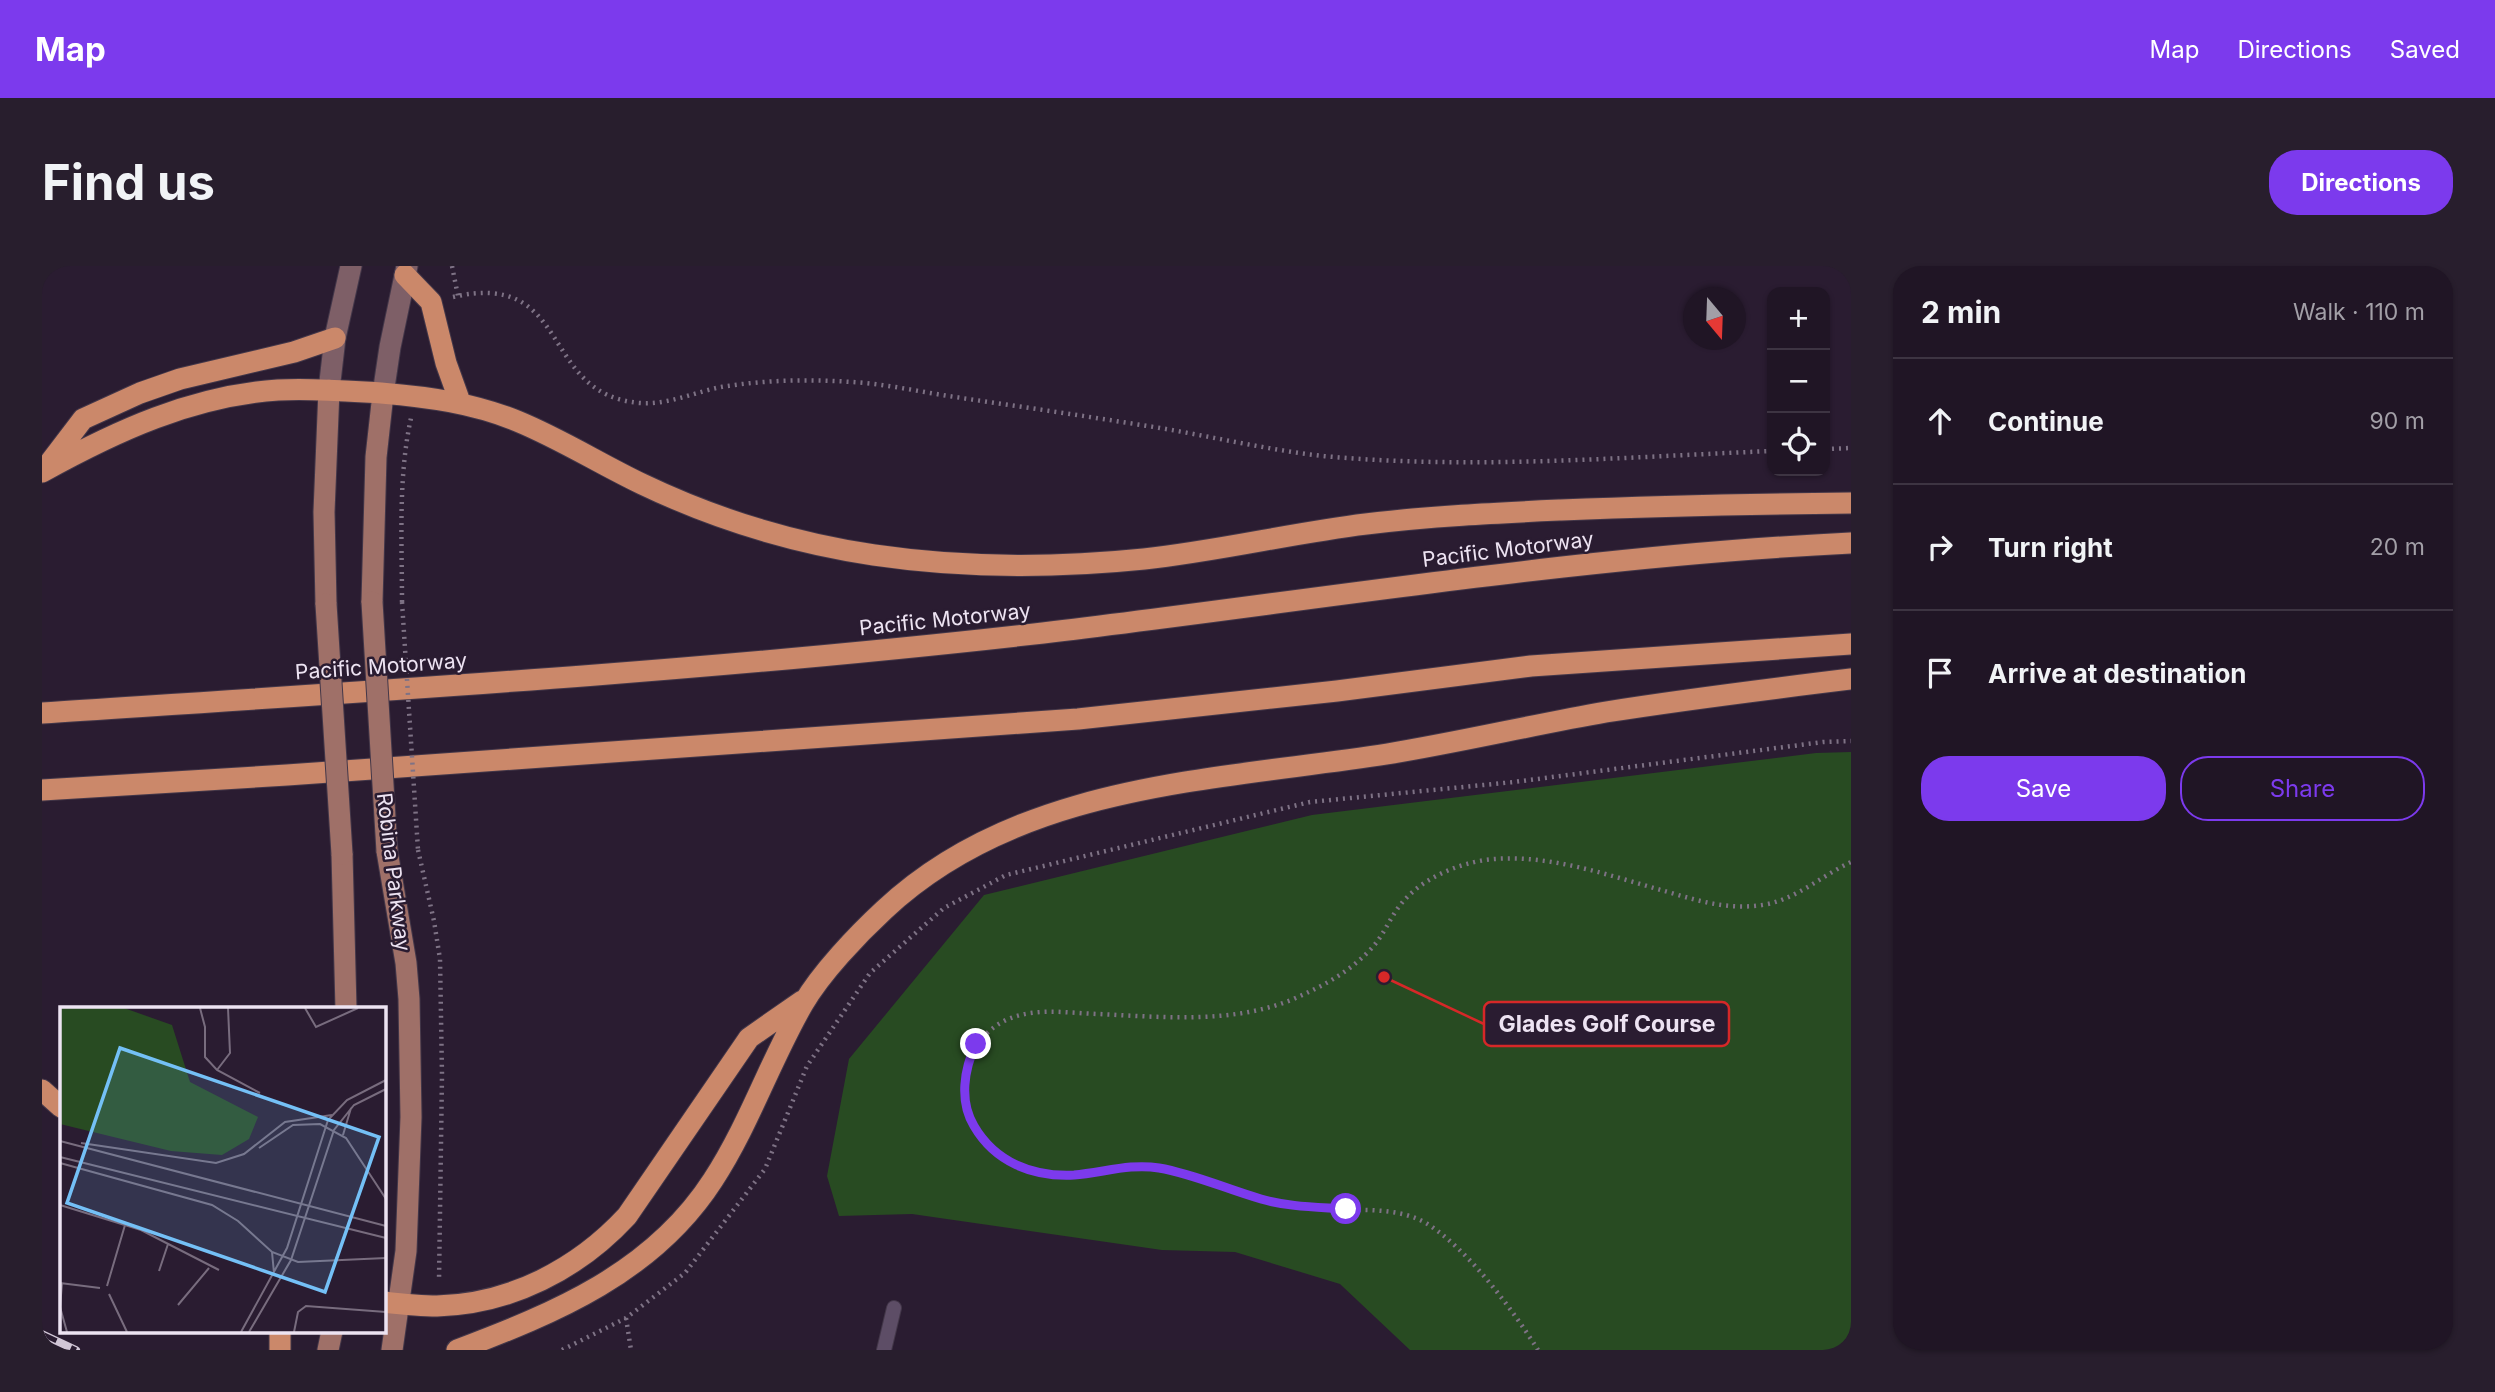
<!DOCTYPE html>
<meta charset="utf-8">
<style>
body{margin:0;font-family:Inter,sans-serif;background:#281e2d;color:#f1f3f6}
.controls{position:absolute;right:21px;top:21px;display:grid;overflow:hidden;border-radius:14px;box-shadow:0 2px 5px #0004}
.controls button{width:63px;height:63px;display:grid;place-items:center;padding:0;border:0;border-bottom:2px solid #3d3442;background:#201525;color:#f1f3f6;font:35px sans-serif}
.compass{position:absolute;left:1641px;top:21px;width:63px;height:63px;border-radius:50%;background:#201525;box-shadow:0 2px 5px #0004;rotate:161deg}
.stop{position:absolute;width:21px;height:21px;margin:-16px;border:5px solid #7c3aed;border-radius:50%;background:#fff}
.stop.end{background:#7c3aed;border-color:#fff;box-shadow:0 2px 7px #0008}
.list{margin:0;padding:0;list-style:none}
h2{display:flex;justify-content:space-between;align-items:center;height:91px;margin:0;padding:0 28px;font-size:30px}
h2 small{font-size:23px;font-weight:400;color:#a29fa7}
.list li{display:grid;grid-template-columns:46px 1fr auto;gap:21px;align-items:center;box-sizing:border-box;height:126px;padding:0 28px;border-top:2px solid #3d3442}
.list b{display:block;font-size:26px;white-space:nowrap}
.list em{font-size:23px;font-style:normal;color:#a29fa7}
.actions{display:flex;gap:14px;padding:21px 28px}
.actions a{flex:1;padding:16px 0;border:2px solid #7c3aed;border-radius:28px;text-align:center;font-size:24px;color:#7c3aed}
.actions .main{background:#7c3aed;color:#fff}
.icon{flex:none;width:38px;height:38px;fill:none;stroke:currentColor;stroke-width:2;stroke-linecap:round;stroke-linejoin:round}
.map{position:relative;flex:none;width:1809px;height:1084px;overflow:hidden;border-radius:28px}
header{display:flex;align-items:center;gap:42px;box-sizing:border-box;height:98px;padding:0 35px;background:#7c3aed;color:#fff}
header strong{font-size:33px}
nav{display:flex;gap:38px;margin-inline-start:auto;font-size:24px}
.intro{display:flex;align-items:center;justify-content:space-between;box-sizing:border-box;height:168px;padding:0 42px}
h1{margin:0;font-size:49px}
.button{padding:18px 32px;border-radius:28px;background:#7c3aed;color:#fff;font-size:24px;font-weight:700}
main{display:flex;gap:42px;padding:0 42px}
aside{flex:1;background:#201525;border-radius:28px;box-shadow:0 2px 5px #0004}
.map>svg:first-child{display:block}
.grass{fill:#284b22}
.lines{fill:none;stroke-linecap:round;stroke-linejoin:round}
.service-casing{stroke:#433749;stroke-width:16}
.secondary-casing{stroke:#433749;stroke-width:23}
.primary-casing{stroke:#433749;stroke-width:23}
.motorway-casing{stroke:#433749;stroke-width:23}
.path{stroke:#7e7285;stroke-width:4.5;stroke-dasharray:2 5;stroke-linecap:butt}
.service{stroke:#5d4d66;stroke-width:14}
.secondary{stroke:#7e5f67;stroke-width:21}
.primary{stroke:#9f7068;stroke-width:21}
.motorway{stroke:#cb886a;stroke-width:21}
.rail-casing{stroke:#d1c6d6;stroke-width:8}
.rail{stroke:#2a1c31;stroke-width:5;stroke-dasharray:16;stroke-linecap:butt}
.primary-bridge-casing{stroke:#433749;stroke-width:23;stroke-linecap:butt}
.path-bridge{stroke:#7e7285;stroke-width:4.5;stroke-dasharray:2 5;stroke-linecap:butt}
.primary-bridge{stroke:#9f7068;stroke-width:21}
.route{stroke:#7c3aed;stroke-width:9}
.labels{text-anchor:middle;dominant-baseline:central;stroke-width:5;stroke-linejoin:round;paint-order:stroke}
.street-label{font-size:21px;fill:#ede3f2;stroke:#2a1c31}
.inset-road{fill:none;stroke:#786c7e;stroke-width:2}
.view{fill:#74c0f6;fill-opacity:0.15;stroke:#74c0f6;stroke-width:3.5}
.inset-edge{fill:none;stroke:#ede3f2;stroke-width:3.5}
.leader{fill:none;stroke:#d62828;stroke-width:2.5}
.callout-dot{fill:#d62828;stroke:#2a1c31;stroke-width:2.5}
.callout{fill:#2a1c31;stroke:#d62828;stroke-width:2.5}
.callout-label{font-size:23px;text-anchor:middle;font-weight:bold;fill:#ede3f2}
</style>
<header>
<strong>Map</strong>
<nav><a>Map</a><a>Directions</a><a>Saved</a></nav>
</header>
<div class="intro"><h1>Find us</h1><a class="button">Directions</a></div>
<main>
<div class="map">
<svg width="1809" height="1084" viewBox="0 0 1809 1084">
<rect width="100%" height="100%" fill="#2a1c31"/>
<path class="grass" d="M 1809,486 L 1809,1084 L 1368,1084 L 1298,1018 L 1193,986 L 1120,984 L 870,948 L 797,950 L 785,910 L 807,793 L 942,629 L 1270,549 L 1774,487 Z"/>
<g class="lines">
<g class="service-casing">
<path id="service" d="M 842,1084 L 852,1042"/>
</g>
<g class="secondary-casing">
<path id="secondary" d="M 287,124 L 293,72 L 309,0
M 341,128 L 348,81 L 365,0"/>
</g>
<g class="primary-casing">
<path id="primary" d="M 330,336 L 334,191 L 341,128
M 284,338 L 282,246 L 287,124
M 345,585 L 364,697 L 367,733 L 369,851 L 364,985 L 350,1084
M 300,588 L 304,743
M 286,1084 L 290,1065"/>
</g>
<g class="motorway-casing">
<path id="motorway" d="M 363,9 L 389,36 L 404,97 L 418,136
M 6,199 L 41,153 L 98,127 L 138,113 L 252,86 L 293,72
M 0,206 C 74,165 150,130 236,124 C 270,122 305,125 339,127 C 386,131 431,137 475,155 C 519,173 558,198 600,218 C 673,253 752,277 832,289 C 920,302 1013,302 1102,293 C 1177,285 1250,267 1324,258 C 1388,250 1454,247 1519,244 C 1616,240 1712,238 1809,237
M 0,447 C 334,425 668,405 1001,367 C 1270,335 1538,290 1809,277
M 0,524 L 245,509 L 1036,453 L 1295,425 L 1489,400 L 1809,378
M 0,824 L 19,841
M 341,1036 C 359,1038 377,1040 395,1040 C 469,1038 536,1003 585,950 L 707,772 L 760,735
M 238,1065 L 238,1084
M 415,1084 C 513,1047 611,1007 671,914 C 707,859 728,795 761,738 C 779,707 815,669 842,644 C 977,517 1172,515 1345,488 C 1418,476 1490,459 1564,446 C 1645,433 1727,423 1809,413"/>
</g>
<path class="path" d="M 410,0 L 416,30
M 411,31 C 532,3 496,129 598,137 C 626,139 653,126 679,121 C 722,114 766,113 810,116 C 844,118 879,126 913,131 C 981,141 1050,151 1118,162 C 1172,171 1227,184 1281,190 C 1430,204 1581,191 1730,185
M 1783,183 L 1809,182
M 360,336 C 360,275 356,211 369,152
M 376,584 L 392,655 L 398,693 L 400,809 L 397,1015
M 584,1052 L 589,1084
M 520,1084 L 584,1052 L 643,1007 L 723,903 L 765,800 L 828,707 L 902,642 L 964,609 L 1268,536 L 1472,516 L 1781,476 L 1809,475
M 1496,1084 C 1471,1044 1425,982 1384,957 C 1366,947 1347,945 1327,944 C 1291,943 1252,943 1217,933 C 1182,923 1149,905 1112,901 C 1090,899 1066,903 1044,907 C 1014,912 980,908 956,888 C 933,871 919,843 923,814 C 927,788 939,766 964,754 C 993,741 1025,747 1056,748 C 1120,751 1189,758 1249,734 C 1279,721 1305,708 1328,684 C 1340,672 1346,656 1356,642 C 1375,615 1411,599 1443,594 C 1504,586 1568,610 1626,626 C 1660,636 1690,645 1726,638 C 1757,631 1781,609 1809,596"/>
<use href="#service" class="service"/>
<use href="#secondary" class="secondary"/>
<use href="#primary" class="primary"/>
<use href="#motorway" class="motorway"/>
<g class="rail-casing">
<path id="rail" d="M 0,1068 L 34,1084"/>
</g>
<use href="#rail" class="rail"/>
<g class="primary-bridge-casing">
<path id="primary-bridge" d="M 330,336 L 345,585
M 284,338 L 300,588"/>
</g>
<path class="path-bridge" d="M 360,336 L 376,584"/>
<use href="#primary-bridge" class="primary-bridge"/>
</g>
<g class="lines">
<path class="route" d="M 934,778 C 922,803 917,835 932,860 C 953,896 990,911 1032,909 C 1060,907 1088,897 1117,902 C 1152,908 1184,923 1219,933 C 1246,941 1276,941 1304,943"/>
</g>
<g class="labels">
<g class="street-label">
<text transform="translate(1466 283) rotate(-7)">Pacific Motorway</text>
<text transform="translate(903 353) rotate(-6)">Pacific Motorway</text>
<text transform="translate(339 400) rotate(-4)">Pacific Motorway</text>
<text transform="translate(352 606) rotate(83)">Robina Parkway</text>
</g>
</g>
<g transform="translate(18 741)">
<rect width="326" height="326" fill="#2a1c31"/>
<path d="M 0,1 L 64,1 L 112,18 L 130,75 L 198,110 L 189,132 L 162,148 L 111,144 L 0,117 Z" fill="#284b22"/>
<path class="inset-road" d="M 140,1 L 145,20 L 145,50 L 157,63 L 200,86M 245,1 L 256,20 L 298,1M 157,63 L 170,46 L 168,1M 283,128 L 291,101M 0,134 L 326,219M 21,136 L 156,156 L 184,147 L 225,115 L 272,108M 199,141 L 233,118 L 260,117 L 286,131 L 326,192M 0,150 L 326,231M 0,156 L 152,198 L 178,214 L 212,245 L 238,255 L 326,251M 0,198 L 81,223 L 159,263M 212,245 L 214,266M 99,264 L 108,237M 0,276 L 40,281M 47,279 L 65,218M 49,287 L 67,325M 118,298 L 149,261M 0,300 L 7,325M 0,300 L 2,277M 181,325 L 227,241 L 268,113 L 287,93 L 326,73M 189,325 L 231,253 L 274,123 L 294,98 L 326,82M 234,325 L 238,305 L 246,299 L 326,305"/>
<path class="view" d="M 60,41 L 319,130 L 265,285 L 7,196 Z"/>
<rect width="326" height="326" class="inset-edge"/>
</g>
<path class="leader" d="M1342 711L1442 758"/>
<circle class="callout-dot" cx="1342" cy="711" r="7"/>
<rect class="callout" x="1442" y="736" width="245" height="44" rx="7"/>
<g class="callout-label">
<text x="1565" y="766">Glades Golf Course</text>
</g>
</svg>
<div class="controls">
<button>+</button>
<button>−</button>
<button><svg class="icon" aria-label="locate" viewBox="0 0 24 24"><circle cx="12" cy="12" r="6"/><path d="M12 2v4M12 18v4M2 12h4M18 12h4"/></svg></button>
</div>
<svg class="compass" viewBox="-18 -18 36 36"><path d="M0-13l5 13h-10z" fill="#e53935"/><path d="M0 13l5-13h-10z" fill="#a29fa7"/></svg>
<div class="stop" style="left:1304px;top:943px"></div>
<div class="stop end" style="left:934px;top:778px"></div>
</div>
<aside>
<h2>2 min<small>Walk · 110 m</small></h2>
<ul class="list">
<li><svg class="icon" aria-label="ahead" viewBox="0 0 24 24"><path d="M12 20V5M6 11l6-6 6 6"/></svg><div><b>Continue</b></div><em>90 m</em></li>
<li><svg class="icon" aria-label="right" viewBox="0 0 24 24"><path d="M7 20v-9h11M14 6l5 5-5 5"/></svg><div><b>Turn right</b></div><em>20 m</em></li>
<li><svg class="icon" aria-label="arrive" viewBox="0 0 24 24"><path d="M6 21V4h12l-3 4 3 4H6"/></svg><div><b>Arrive at destination</b></div></li>
</ul>
<div class="actions"><a class="main">Save</a><a>Share</a></div>
</aside>
</main>
